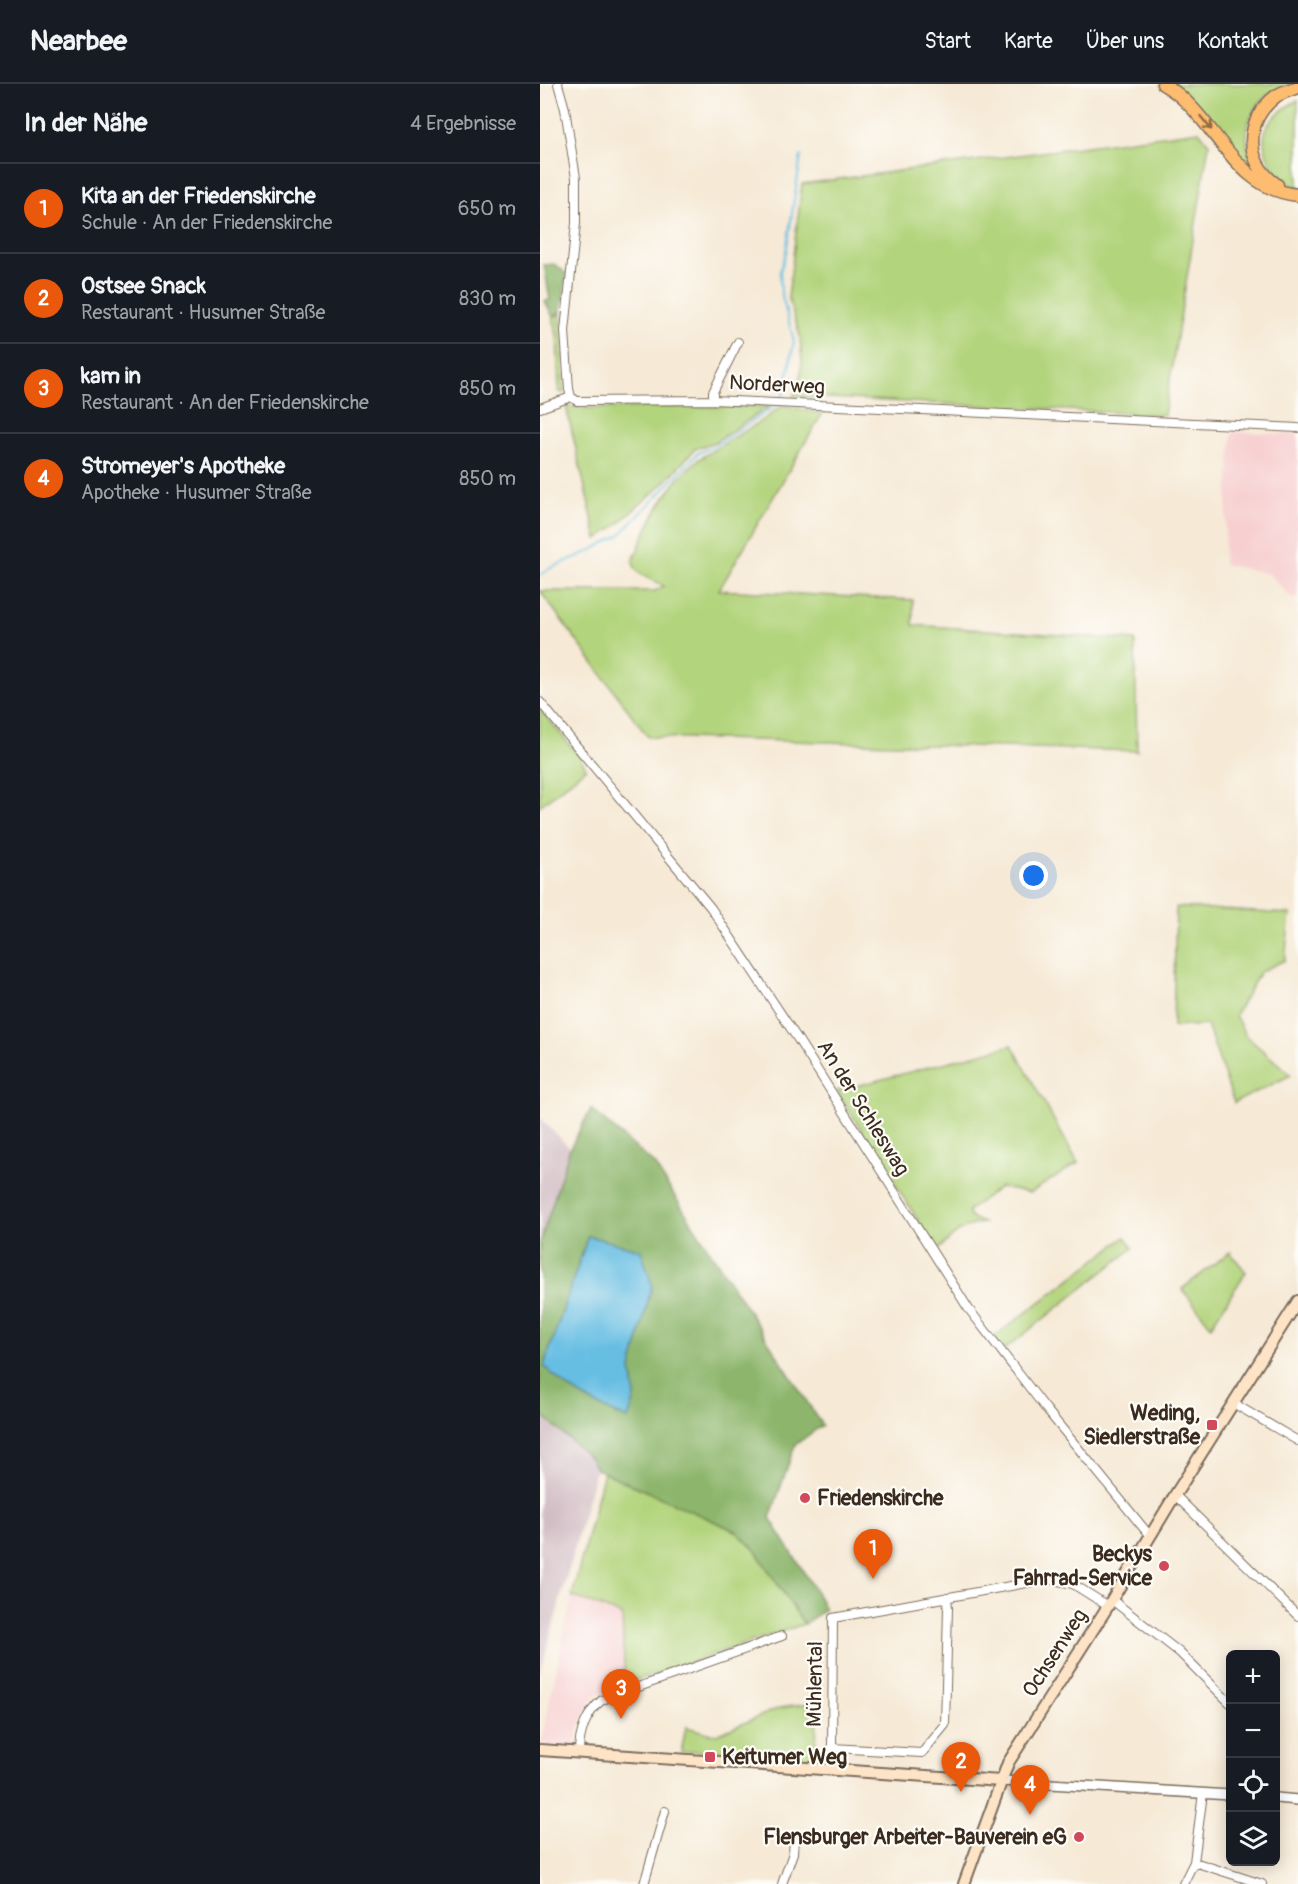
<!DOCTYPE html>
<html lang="de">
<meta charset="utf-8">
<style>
body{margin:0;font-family:Pangolin,sans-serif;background:#20242c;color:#f1f3f6}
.controls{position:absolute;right:18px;bottom:18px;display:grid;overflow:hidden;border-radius:9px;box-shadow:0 3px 15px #0003}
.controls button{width:54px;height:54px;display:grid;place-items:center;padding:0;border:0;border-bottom:2px solid #363941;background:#171b24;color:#f1f3f6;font:30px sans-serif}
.you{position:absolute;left:494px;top:792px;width:21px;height:21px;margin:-15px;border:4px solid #fff;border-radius:50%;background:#1a73e8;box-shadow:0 0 0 9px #1a73e833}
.badge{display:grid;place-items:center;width:39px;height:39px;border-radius:50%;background:#ea580c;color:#fff;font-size:20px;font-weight:700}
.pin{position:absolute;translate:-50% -50px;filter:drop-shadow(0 2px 3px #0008)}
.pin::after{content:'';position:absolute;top:32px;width:21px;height:18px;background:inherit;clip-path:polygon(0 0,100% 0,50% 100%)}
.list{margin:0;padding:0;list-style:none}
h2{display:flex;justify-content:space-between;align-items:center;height:78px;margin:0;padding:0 24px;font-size:26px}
h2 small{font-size:20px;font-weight:400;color:#9ea1a6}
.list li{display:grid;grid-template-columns:39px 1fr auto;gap:18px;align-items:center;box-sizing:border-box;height:90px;padding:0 24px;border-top:2px solid #363941}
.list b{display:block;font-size:22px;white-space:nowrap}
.list p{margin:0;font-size:20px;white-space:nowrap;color:#9ea1a6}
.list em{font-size:20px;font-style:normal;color:#9ea1a6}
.icon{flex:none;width:33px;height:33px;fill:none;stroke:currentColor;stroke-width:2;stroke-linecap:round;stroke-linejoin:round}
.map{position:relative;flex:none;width:758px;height:1800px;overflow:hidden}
header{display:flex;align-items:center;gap:36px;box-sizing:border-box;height:84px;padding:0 30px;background:#171b24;border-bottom:2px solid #363941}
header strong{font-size:28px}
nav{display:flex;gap:33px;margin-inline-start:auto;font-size:21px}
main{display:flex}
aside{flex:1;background:#171b24}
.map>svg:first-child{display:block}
.built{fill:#f7cfd0}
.industrial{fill:#d2bdc5}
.green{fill:#b2d47c;stroke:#767f4d;stroke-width:1.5}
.forest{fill:#8db66c;stroke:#647045;stroke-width:1.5;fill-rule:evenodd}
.water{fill:#66bee3;stroke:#507480;stroke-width:1.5}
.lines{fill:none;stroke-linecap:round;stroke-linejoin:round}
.stream{stroke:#66bee3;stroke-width:2}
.minor-casing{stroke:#7c6d5e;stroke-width:10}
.tertiary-casing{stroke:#7c6d5e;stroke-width:12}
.secondary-casing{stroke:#7c6d5e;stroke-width:14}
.trunk-casing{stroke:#7c6d5e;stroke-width:15}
.minor{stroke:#fff;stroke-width:8}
.tertiary{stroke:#fff;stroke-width:9}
.secondary{stroke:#fee4c6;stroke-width:10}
.trunk{stroke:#fdbc70;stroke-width:12}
.oneway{stroke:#926c43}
.poi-dot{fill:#d1495b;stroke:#fdfcf7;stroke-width:2}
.labels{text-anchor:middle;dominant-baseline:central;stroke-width:4.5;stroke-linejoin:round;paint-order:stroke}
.street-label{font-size:21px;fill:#3b2a1e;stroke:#fdfcf7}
.poi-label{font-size:21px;font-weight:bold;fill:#3b2a1e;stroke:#fdfcf7;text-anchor:end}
</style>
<header>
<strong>Nearbee</strong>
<nav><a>Start</a><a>Karte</a><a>Über uns</a><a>Kontakt</a></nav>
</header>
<main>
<aside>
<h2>In der Nähe<small>4 Ergebnisse</small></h2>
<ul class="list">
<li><span class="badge">1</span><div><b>Kita an der Friedenskirche</b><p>Schule · An der Friedenskirche</p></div><em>650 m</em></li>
<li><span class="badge">2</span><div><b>Ostsee Snack</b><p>Restaurant · Husumer Straße</p></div><em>830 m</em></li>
<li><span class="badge">3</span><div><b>kam in</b><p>Restaurant · An der Friedenskirche</p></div><em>850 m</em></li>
<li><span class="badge">4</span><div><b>Stromeyer's Apotheke</b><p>Apotheke · Husumer Straße</p></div><em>850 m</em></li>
</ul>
</aside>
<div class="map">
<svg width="758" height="1800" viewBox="0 0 758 1800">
<rect width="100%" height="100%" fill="#fdfcf7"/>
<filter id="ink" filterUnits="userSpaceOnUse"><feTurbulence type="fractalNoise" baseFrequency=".0167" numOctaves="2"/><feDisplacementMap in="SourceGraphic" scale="12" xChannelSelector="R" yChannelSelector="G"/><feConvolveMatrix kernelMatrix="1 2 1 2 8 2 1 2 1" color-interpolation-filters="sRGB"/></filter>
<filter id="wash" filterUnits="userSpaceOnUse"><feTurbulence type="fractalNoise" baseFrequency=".008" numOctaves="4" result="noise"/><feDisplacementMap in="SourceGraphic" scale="24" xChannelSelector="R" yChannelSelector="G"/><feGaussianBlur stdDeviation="1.35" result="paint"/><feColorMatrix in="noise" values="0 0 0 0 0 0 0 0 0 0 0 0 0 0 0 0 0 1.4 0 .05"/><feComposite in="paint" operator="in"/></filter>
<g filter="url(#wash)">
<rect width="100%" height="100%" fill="#f6e9d5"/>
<path class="built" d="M 692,348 L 758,350 L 758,514 L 751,514 L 729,490 L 683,480 Z
M 32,1512 L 82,1531 L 85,1600 L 54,1613 L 40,1640 L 34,1665 L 0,1661 Z"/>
<path class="industrial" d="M 0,1034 L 30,1064 L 0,1159 Z
M 0,1329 L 51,1375 L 56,1385 L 0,1590 Z"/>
<path class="green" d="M 629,0 L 756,0 C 747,3 733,6 726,12 C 699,37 703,69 722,96 Z
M 758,16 L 758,104 C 737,98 718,67 726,45 C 731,33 747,22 758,16 Z
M 659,47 L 669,60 L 624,331 L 253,312 L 259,303 L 262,277 L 260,252 L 248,213 L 262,100 Z
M 21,227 L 24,309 L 19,308 L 17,252 L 13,233 L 17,232 Z
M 243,321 L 282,330 L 179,506 L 373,516 L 373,541 L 595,556 L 597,667 L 108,653 L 0,507 L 115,507 L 124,502 C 113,495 94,492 93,477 C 108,440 127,400 159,375 L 223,336 Z
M 26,322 L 46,324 L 230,322 L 175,358 L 156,364 L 125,398 L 77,441 L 57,455 Z
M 0,625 L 40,673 L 46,684 L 0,722 Z
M 636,823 L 750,830 L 745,876 L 720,888 L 695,931 L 706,952 L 751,991 L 694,1019 L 667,941 L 633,943 Z
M 472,961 L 538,1079 L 490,1109 L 460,1103 L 428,1127 L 430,1133 L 443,1139 C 422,1141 411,1153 397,1167 L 297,1007 Z
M 585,1153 L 593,1164 L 464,1266 L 454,1253 Z
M 690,1168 L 706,1188 L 671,1242 L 642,1205 Z
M 64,1388 L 196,1447 L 215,1466 L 264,1540 L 85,1600 L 82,1531 L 32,1512 Z
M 277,1619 L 276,1675 L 204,1673 L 172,1666 L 141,1668 L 146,1643 L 176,1651 L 239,1624 Z"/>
<path class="forest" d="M 14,180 L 26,189 L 26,193 C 24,205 25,229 13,233 L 5,217 L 10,216 L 4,181 Z
M 51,1025 L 114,1080 L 282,1341 L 255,1361 L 230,1434 L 274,1504 L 285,1525 L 264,1540 L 215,1466 L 196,1447 L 56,1385 L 51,1375 L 0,1329 L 0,1159 L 30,1064 ZM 48,1152 L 101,1166 L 112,1201 L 91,1285 L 95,1313 L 88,1335 C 55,1321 29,1308 4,1282 Z"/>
<path class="water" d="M 48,1152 L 101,1166 L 112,1201 L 91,1285 L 95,1313 L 88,1335 C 55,1321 29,1308 4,1282 Z"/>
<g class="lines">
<path class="stream" d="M 241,316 L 246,301 L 254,257 L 241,208 L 240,187 L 246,168 L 261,72
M 0,491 L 11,484 L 50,467 L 80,451 L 158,369 L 173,363 L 235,322"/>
</g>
</g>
<g filter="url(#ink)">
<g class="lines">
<g class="minor-casing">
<path id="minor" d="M 18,0 L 25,25 L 36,94 L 36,139 L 25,247 L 29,305 L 31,313 L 37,317 L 173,316 L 758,344
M 173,316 L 173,308 L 198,258
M 0,324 L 31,313
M 0,618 L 171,824 L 259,957 L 428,1224 L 506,1325 L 610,1452
M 693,1319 L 758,1357
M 635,1411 L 758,1532
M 407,1513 L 408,1524 L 405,1641 L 382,1669 L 292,1664 L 293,1534 L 509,1495 L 533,1500 L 568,1522
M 572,1516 L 639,1568 L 690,1619
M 39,1669 C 39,1649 46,1629 62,1616 L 242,1552
M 654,1778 L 722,1800
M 104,1800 L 125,1727
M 242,1800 L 253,1769 L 254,1757
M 643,1800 L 654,1778 L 663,1709"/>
</g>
<g class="tertiary-casing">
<path id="tertiary" d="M 461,1697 L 690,1711
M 736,1714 L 758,1716"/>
</g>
<g class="secondary-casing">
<path id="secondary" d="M 0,1666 L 461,1697
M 424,1800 L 468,1679 L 568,1522 L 635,1411 L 758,1217"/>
</g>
<g class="trunk-casing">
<path id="trunk" d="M 623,0 C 676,30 691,105 758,111
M 737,101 C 704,78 704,37 736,12 C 742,8 751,6 758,3"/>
</g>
<use href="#minor" class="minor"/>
<use href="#tertiary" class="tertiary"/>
<use href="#secondary" class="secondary"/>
<use href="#trunk" class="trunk"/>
</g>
<defs><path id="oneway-shaft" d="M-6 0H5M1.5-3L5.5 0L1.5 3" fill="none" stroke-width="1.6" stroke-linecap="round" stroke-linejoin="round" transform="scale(1.5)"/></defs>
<use class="oneway" href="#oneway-shaft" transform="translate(666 39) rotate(51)"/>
</g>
<g class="poi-dot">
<rect x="666" y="1335" width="12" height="12" rx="3"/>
<circle cx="265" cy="1414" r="6"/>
<circle cx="624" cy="1482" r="6"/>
<rect x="164" y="1667" width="12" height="12" rx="3"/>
<circle cx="539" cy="1753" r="6"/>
</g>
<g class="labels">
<g class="street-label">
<text transform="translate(237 301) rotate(3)">Norderweg</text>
<text transform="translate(323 1024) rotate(58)">An der Schleswag</text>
<text transform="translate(515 1569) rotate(-57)">Ochsenweg</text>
<text transform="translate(275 1600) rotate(-89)">Mühlental</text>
</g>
<g class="poi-label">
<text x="660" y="1329">Weding,<tspan x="660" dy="24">Siedlerstraße</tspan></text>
<text x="277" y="1414" text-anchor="start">Friedenskirche</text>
<text x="612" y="1470">Beckys<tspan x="612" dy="24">Fahrrad-Service</tspan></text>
<text x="182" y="1673" text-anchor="start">Keitumer Weg</text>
<text x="527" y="1753">Flensburger Arbeiter-Bauverein eG</text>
</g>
</g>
</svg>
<div class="controls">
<button>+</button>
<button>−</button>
<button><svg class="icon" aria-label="locate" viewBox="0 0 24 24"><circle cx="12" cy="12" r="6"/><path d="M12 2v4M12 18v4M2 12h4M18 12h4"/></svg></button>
<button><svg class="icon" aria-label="layers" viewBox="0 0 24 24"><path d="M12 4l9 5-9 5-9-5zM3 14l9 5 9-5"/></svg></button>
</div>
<div class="you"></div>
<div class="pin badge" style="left:333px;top:1495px">1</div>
<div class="pin badge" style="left:421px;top:1708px">2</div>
<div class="pin badge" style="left:81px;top:1635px">3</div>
<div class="pin badge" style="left:490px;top:1731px">4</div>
</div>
</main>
